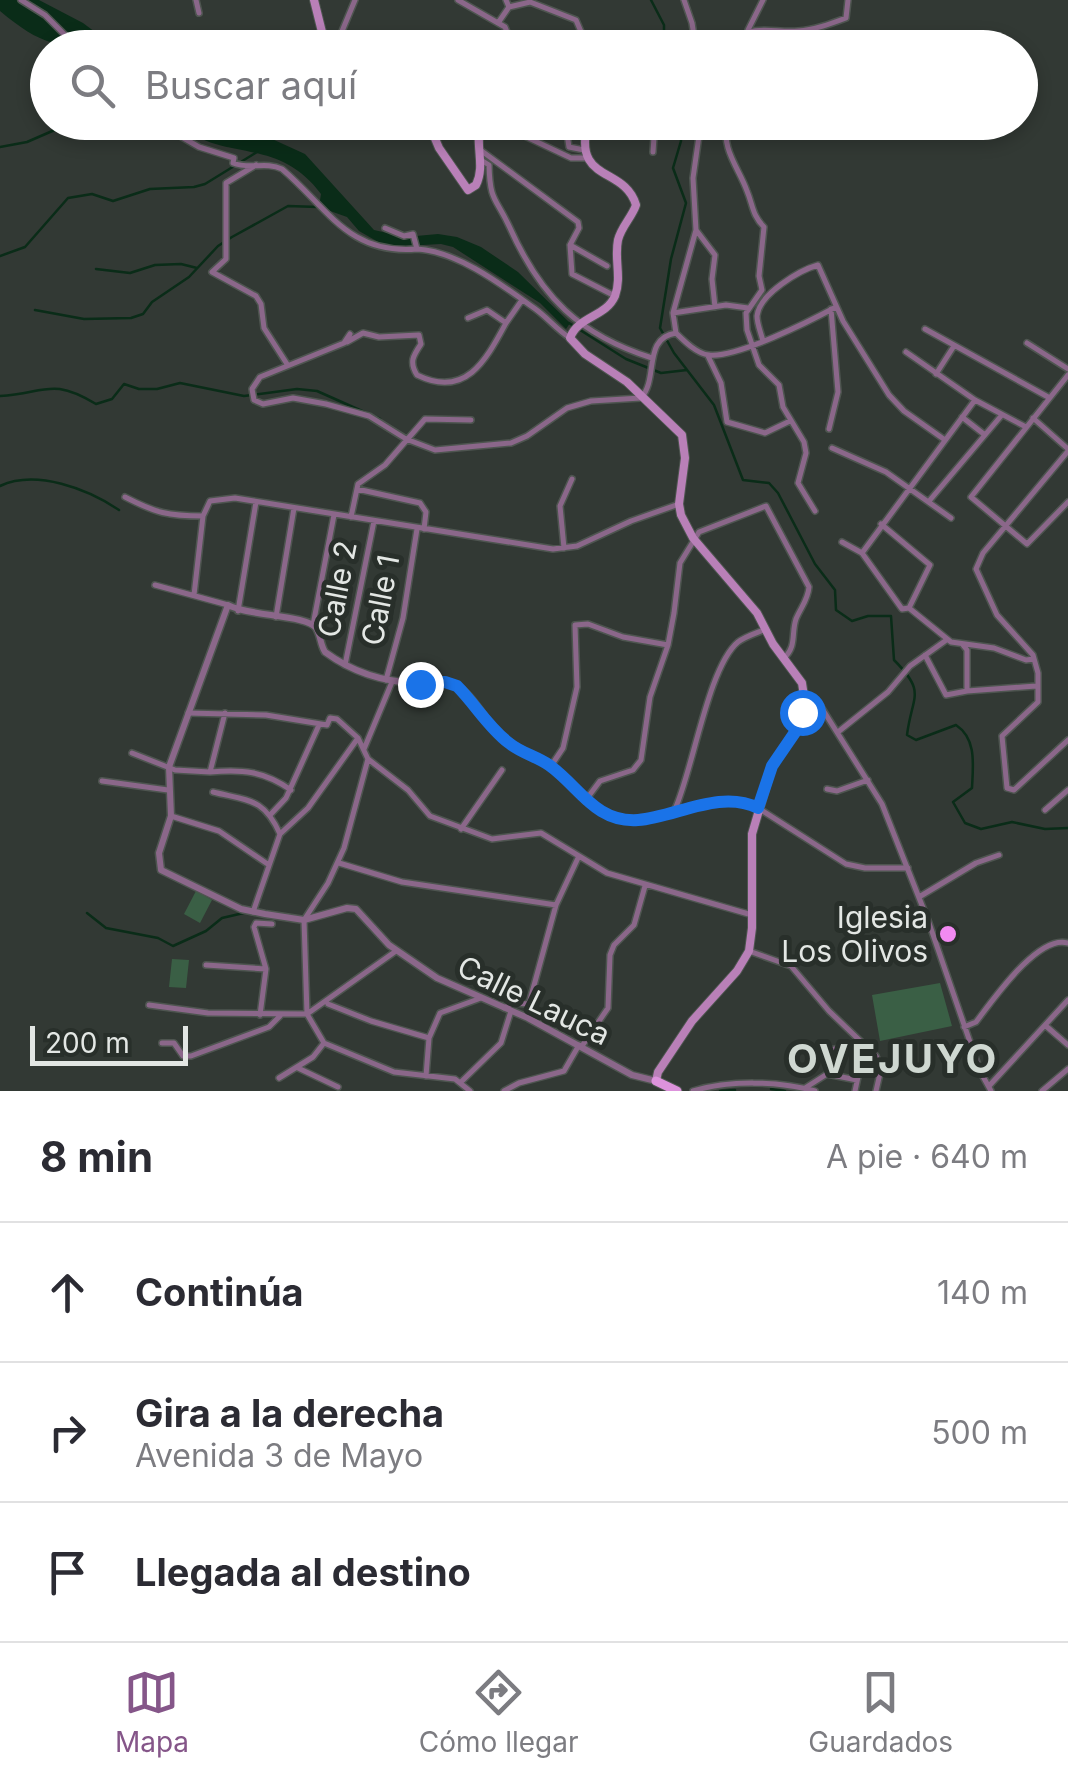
<!DOCTYPE html>
<html lang="es">
<meta charset="utf-8">
<style>
body{margin:0;font-family:Inter,sans-serif;background:#f7f7f7;color:#2b2b33}
.scale{position:absolute;left:30px;bottom:25px;width:158px;box-sizing:border-box;padding-left:10px;border:5px solid #e3e7e4;border-top:0;font-size:28px;line-height:35px;white-space:nowrap;color:#e3e7e4;-webkit-text-stroke:8px #282f2a;paint-order:stroke}
.stop{position:absolute;width:30px;height:30px;margin:-22px;border:8px solid #1a73e8;border-radius:50%;background:#fff}
.stop.end{background:#1a73e8;border-color:#fff;box-shadow:0 2px 10px #0008}
.list{margin:0;padding:0;list-style:none}
h2{display:flex;justify-content:space-between;align-items:center;height:130px;margin:0;padding:0 40px;font-size:42px}
h2 small{font-size:32px;font-weight:400;color:#7c7c81}
.list li{display:grid;grid-template-columns:65px 1fr auto;gap:30px;align-items:center;box-sizing:border-box;height:140px;padding:0 40px;border-top:2px solid #e1e1e2}
.list b{display:block;font-size:38px;white-space:nowrap}
.list p{margin:0;font-size:32px;white-space:nowrap;color:#7c7c81}
.list em{font-size:32px;font-style:normal;color:#7c7c81}
.icon{flex:none;width:55px;height:55px;fill:none;stroke:currentColor;stroke-width:2;stroke-linecap:round;stroke-linejoin:round}
.map{position:relative;flex:none;width:1068px;height:1091px;overflow:hidden}
.search{position:absolute;background:#fff;box-shadow:0 5px 15px #0003;left:30px;right:30px;top:30px;height:110px;display:flex;align-items:center;gap:25px;box-sizing:border-box;padding:0 35px;border-radius:55px;color:#7c7c81;font-size:38px}
.sheet{height:550px;background:#fff}
nav{display:flex;justify-content:space-around;align-items:center;box-sizing:border-box;height:140px;border-top:2px solid #e1e1e2;background:#fff;font-size:28px;color:#7c7c81}
nav a{display:grid;justify-items:center;gap:5px}
nav .on{color:#855689}
.map>svg:first-child{display:block}
.green{fill:#3a5f45}
.water{fill:#0a2c18}
.lines{fill:none;stroke-linecap:round;stroke-linejoin:round}
.stream{stroke:#0a2c18;stroke-width:2.5}
.minor-casing{stroke:#4e5550;stroke-width:8}
.tertiary-casing{stroke:#4e5550;stroke-width:9}
.secondary-casing{stroke:#4e5550;stroke-width:10}
.primary-casing{stroke:#4e5550;stroke-width:11}
.minor{stroke:#8b678a;stroke-width:5}
.tertiary{stroke:#8b678a;stroke-width:6}
.secondary{stroke:#b980b8;stroke-width:8}
.primary{stroke:#dd93dc;stroke-width:9}
.route{stroke:#1a73e8;stroke-width:12}
.poi-dot{fill:#f28af2;stroke:#282f2a;stroke-width:4}
.labels{text-anchor:middle;dominant-baseline:central;stroke-width:10;stroke-linejoin:round;paint-order:stroke}
.street-label{font-size:30px;fill:#e3e7e4;stroke:#282f2a}
.poi-label{font-size:30px;fill:#e3e7e4;stroke:#282f2a;text-anchor:end}
.district-label{font-size:40px;font-weight:bold;letter-spacing:2.5px;fill:#cfd8d1;stroke:#282f2a}
</style>
<div class="map">
<svg width="1068" height="1091" viewBox="0 0 1068 1091">
<rect width="100%" height="100%" fill="#323934"/>
<path class="green" d="M 196,891 L 212,900 L 200,923 L 184,914 Z
M 172,959 L 189,960 L 186,988 L 169,987 Z
M 940,983 L 952,1026 L 880,1041 L 872,995 Z"/>
<path class="water" d="M 0,0 L 39,0 L 83,23 L 115,47 C 60,47 44,48 0,11 Z
M 175,123 L 237,123 L 305,154 L 374,230 L 405,237 L 438,234 L 457,237 L 481,247 L 518,272 L 570,323 L 566,329 L 540,303 L 453,247 L 441,244 L 387,247 L 359,231 L 347,217 L 319,207 L 321,194 C 277,135 225,164 175,123 Z"/>
<g class="lines">
<path class="stream" d="M 651,0 L 664,25 L 664,48
M 680,122 L 681,141 L 673,168 L 686,203 L 671,259 L 660,328 L 674,353 L 714,405 L 743,480 L 769,483 L 778,493 L 815,564 L 835,590 L 836,610 L 852,621 L 868,616 L 891,616 L 894,660 C 927,693 912,695 907,735 L 916,740 L 956,725 C 977,739 973,765 972,788 L 953,802 L 965,823 L 981,829 L 1012,822 L 1045,829 L 1068,828
M 0,147 L 27,142 L 73,122
M 0,256 L 25,247 L 68,198 L 92,194 L 113,201 L 150,189 L 194,187 L 205,184 L 257,152
M 96,269 L 130,273 L 155,265 L 181,264 L 197,268
M 35,310 L 84,319 L 131,318 L 143,314 L 152,302 L 189,277 L 218,246 L 232,237 L 288,206 L 318,207
M 569,323 L 626,359 L 661,373 L 687,370
M 0,396 C 46,393 51,377 96,404 L 112,399 L 124,384 L 139,389 L 157,389 L 180,383 L 244,396 L 297,389 L 317,391 L 380,419
M 0,486 C 36,469 88,489 119,510
M 87,913 L 106,928 L 158,938 L 173,946 L 206,931 L 222,918 L 248,912
M 771,1089 L 785,1091
M 720,1091 L 735,1090"/>
<g class="minor-casing">
<path id="minor" d="M 21,0 L 45,15 L 78,48
M 196,0 L 199,13
M 458,0 L 505,27 L 507,32 L 502,41
M 506,0 L 509,7 L 530,2 L 576,20 L 588,48
M 684,0 L 692,23 L 696,48
M 498,23 L 509,7
M 749,32 C 765,27 781,33 798,31 C 814,30 830,24 846,18 L 848,0
M 335,48 L 355,0
M 748,48 L 748,30 L 763,0
M 156,122 L 199,147 L 234,158 L 233,163 C 250,170 265,161 282,169 C 328,208 348,255 417,249
M 495,122 L 571,158 L 586,158
M 565,122 L 569,147 L 584,150
M 701,122 L 693,178 L 696,230 L 673,313 L 676,333 C 684,341 697,354 709,355 C 737,358 810,321 836,307
M 728,122 C 720,148 739,168 747,191 C 753,205 752,215 764,227 L 759,276 L 762,290 L 746,313 L 747,330 L 759,365 L 779,385 L 783,407 L 804,442 L 806,453 L 798,483 L 815,511
M 699,132 L 726,126
M 539,133 L 544,122
M 479,149 L 578,222 L 579,228 L 570,245 L 572,274 L 615,296
M 653,152 L 655,122
M 481,160 L 489,165 C 490,203 496,197 510,228 C 541,297 579,335 652,358
M 256,165 L 226,183 L 226,259 L 212,272 L 256,296 L 261,304 L 264,328 L 287,364
M 385,228 L 404,236 L 413,234 L 417,249 C 457,251 502,285 534,308 C 547,317 557,330 570,338
M 696,230 L 715,255 L 712,279 L 715,307
M 570,245 L 607,266
M 673,313 L 726,305 L 748,308
M 468,318 L 487,310 L 506,323 L 522,300
M 925,329 L 1048,397
M 350,334 L 344,343 L 260,377 L 252,389 L 254,400 L 263,404 L 293,398 L 326,404 L 369,416 L 406,439 L 435,450 L 511,443 L 527,436 L 567,408 L 591,401 L 641,398 C 659,379 642,338 676,333
M 763,341 C 761,333 757,324 757,316 C 759,294 800,270 818,265 L 843,321 L 889,395 L 904,411 L 945,440
M 347,342 L 363,333 L 379,337 L 419,335 L 421,344 C 413,356 409,362 417,375 C 466,399 486,360 506,323
M 1027,343 L 1068,369
M 906,352 L 975,400 L 1026,427
M 708,356 L 721,383 L 727,422 L 765,433 L 790,421
M 936,374 L 954,346
M 1068,375 L 971,497 L 1027,544 L 1068,502
M 962,417 L 985,435
M 1033,418 L 1068,449
M 829,429 L 838,392 L 831,309
M 832,448 L 886,472 L 951,518
M 1068,451 L 983,553 L 976,569 L 997,615 L 1033,655 L 1038,673 L 1038,702 L 1002,736 L 1007,788 L 1014,790 L 1068,740
M 357,489 L 420,503 L 426,512 L 424,529
M 125,497 C 156,513 168,516 203,516
M 930,500 L 1001,416
M 351,517 L 358,484 L 385,465 L 425,419 L 471,420
M 881,524 L 930,565 L 909,608
M 842,542 L 862,553 L 902,609 L 909,608 L 951,642 L 994,648 L 1026,660 L 1034,659
M 564,548 L 560,506 L 572,479
M 862,553 L 975,400
M 155,585 L 228,605
M 194,595 L 203,516 L 210,501 L 235,498 L 553,549 L 577,546 L 631,521 L 679,504
M 238,611 L 256,502
M 276,617 L 294,508
M 313,625 L 334,515
M 963,645 L 967,650 L 967,691
M 925,655 L 946,695 L 967,691 L 1036,686
M 345,665 L 374,521
M 386,680 L 403,618 L 417,529
M 804,696 L 818,702 L 882,804 L 929,923 L 980,1071 L 991,1091
M 188,713 L 266,715 L 327,725 L 330,718 L 337,719 L 358,738 L 368,759 L 408,790 L 430,816 L 492,839 L 541,833 L 607,873 L 752,915
M 225,713 L 210,772 C 242,769 264,771 291,790
M 838,732 L 888,692 L 910,666 L 945,641
M 364,749 L 392,682
M 132,753 L 175,770 L 210,772
M 368,759 L 344,848 L 328,883 L 304,920 L 307,1014 L 324,1043 L 394,1072 L 455,1079 L 470,1091
M 551,766 L 563,748 L 577,687 L 575,625 L 588,624 L 623,637 L 668,645
M 102,781 L 168,790
M 827,789 L 837,791 L 868,780
M 213,792 C 249,801 264,798 280,834
M 585,801 L 600,781 L 633,770 L 641,760 L 650,697 L 668,645 L 674,613 L 680,563 L 699,532 L 766,506 L 809,587 C 808,600 801,607 796,619 C 791,634 797,646 784,658
M 758,808 L 846,864 L 865,868 L 908,868
M 675,809 C 693,770 708,667 738,642 C 746,636 757,633 766,629
M 1045,810 L 1068,790
M 271,814 L 286,798 L 319,725
M 171,816 L 219,831 L 269,865
M 461,829 L 502,770
M 339,863 L 402,882 L 556,905
M 919,897 L 976,863 L 999,855
M 253,912 L 280,834 L 308,808 L 358,738
M 749,951 L 791,966 L 829,1011 L 876,1056 L 881,1069 L 876,1091
M 206,965 L 266,969
M 328,1004 L 371,1021 L 429,1038
M 149,1005 L 208,1013 L 307,1014 L 396,951
M 504,1008 L 514,1003 L 528,1004 L 530,1000 L 556,905 L 578,858
M 260,1015 L 266,969 L 254,927 L 256,923 L 272,924
M 1046,1026 L 1068,1045
M 964,1027 L 976,1022 C 993,1000 1038,934 1068,943
M 162,1043 L 174,1043 L 183,1056 L 191,1056 L 269,1027 L 280,1016
M 582,1046 L 608,1008 L 610,955 L 614,945 L 634,925 L 645,886
M 808,1051 L 822,1052 L 861,1043
M 298,1068 L 338,1087
M 426,1076 L 429,1038 L 440,1013 L 481,998
M 279,1078 L 313,1057 L 324,1043
M 461,1082 L 501,1043 L 511,1011
M 989,1086 L 1068,1000
M 805,1088 L 827,1074 L 857,1080
M 504,1091 L 519,1083 L 564,1071 L 579,1045
M 693,1091 C 730,1080 778,1081 815,1091
M 855,1091 L 861,1063
M 1042,1091 L 1068,1069"/>
</g>
<g class="tertiary-casing">
<path id="tertiary" d="M 656,1081 L 632,1075 L 528,1018 L 437,978 L 389,945 L 356,909 L 347,908 L 304,920 L 265,914 L 241,909 L 161,870 L 159,853 L 171,816 L 169,767 L 228,605 C 247,616 308,615 316,628 C 321,636 320,644 325,652 C 352,672 383,682 417,683 C 428,684 444,679 454,684 C 473,694 485,721 500,735 C 515,750 535,754 552,767 C 575,785 587,809 617,817 C 662,830 713,785 758,808"/>
</g>
<g class="secondary-casing">
<path id="secondary" d="M 314,0 L 326,48
M 428,122 L 439,148 L 468,190 L 476,185 C 486,165 474,144 481,122
M 588,122 C 572,184 624,165 636,205 C 632,217 621,227 618,240 C 614,259 622,277 615,296 C 606,317 578,316 570,338 L 585,354 L 627,382 L 682,435 L 685,458 L 679,504 L 681,515 L 693,538 L 757,613 L 773,644 L 802,683 L 804,696 L 799,725 L 772,766 L 752,834 L 752,928 L 749,951 L 737,971 L 692,1021 L 658,1072 L 656,1081"/>
</g>
<g class="primary-casing">
<path id="primary" d="M 656,1081 L 677,1091"/>
</g>
<use href="#minor" class="minor"/>
<use href="#tertiary" class="tertiary"/>
<use href="#secondary" class="secondary"/>
<use href="#primary" class="primary"/>
</g>
<g class="lines">
<path class="route" d="M 420,684 L 445,682 L 457,686 C 475,704 488,727 509,743 C 521,753 536,756 549,765 C 579,786 595,823 638,820 C 676,817 720,789 758,808 L 772,766 L 800,725 L 802,712"/>
</g>
<circle class="poi-dot" cx="948" cy="934" r="10"/>
<g class="labels">
<g class="street-label">
<text transform="translate(337 589) rotate(-79)">Calle 2</text>
<text transform="translate(380 600) rotate(-79)">Calle 1</text>
<text transform="translate(534 1000) rotate(26)">Calle Lauca</text>
</g>
<g class="poi-label">
<text x="928" y="917">Iglesia<tspan x="928" dy="34">Los Olivos</tspan></text>
</g>
<g class="district-label">
<text x="893" y="1058">OVEJUYO</text>
</g>
</g>
</svg>
<div class="scale">200 m</div>
<div class="stop" style="left:802px;top:712px"></div>
<div class="stop end" style="left:420px;top:684px"></div>
<div class="search"><svg class="icon" aria-label="search" viewBox="0 0 24 24"><circle cx="10" cy="10" r="6"/><path d="M15 15l6 6"/></svg>Buscar aquí</div>
</div>
<section class="sheet">
<h2>8 min<small>A pie · 640 m</small></h2>
<ul class="list">
<li><svg class="icon" aria-label="ahead" viewBox="0 0 24 24"><path d="M12 20V5M6 11l6-6 6 6"/></svg><div><b>Continúa</b></div><em>140 m</em></li>
<li><svg class="icon" aria-label="right" viewBox="0 0 24 24"><path d="M7 20v-9h11M14 6l5 5-5 5"/></svg><div><b>Gira a la derecha</b><p>Avenida 3 de Mayo</p></div><em>500 m</em></li>
<li><svg class="icon" aria-label="arrive" viewBox="0 0 24 24"><path d="M6 21V4h12l-3 4 3 4H6"/></svg><div><b>Llegada al destino</b></div></li>
</ul>
</section>
<nav>
<a class="on"><svg class="icon" aria-label="map" viewBox="0 0 24 24"><path d="M3 6l6-2 6 2 6-2v14l-6 2-6-2-6 2zM9 4v14M15 6v14"/></svg>Mapa</a>
<a><svg class="icon" aria-label="directions" viewBox="0 0 24 24"><path d="M12 3l9 9-9 9-9-9zM9 14v-3h6M13 9l2 2-2 2"/></svg>Cómo llegar</a>
<a><svg class="icon" aria-label="saved" viewBox="0 0 24 24"><path d="M7 4h10v16l-5-4-5 4z"/></svg>Guardados</a>
</nav>
